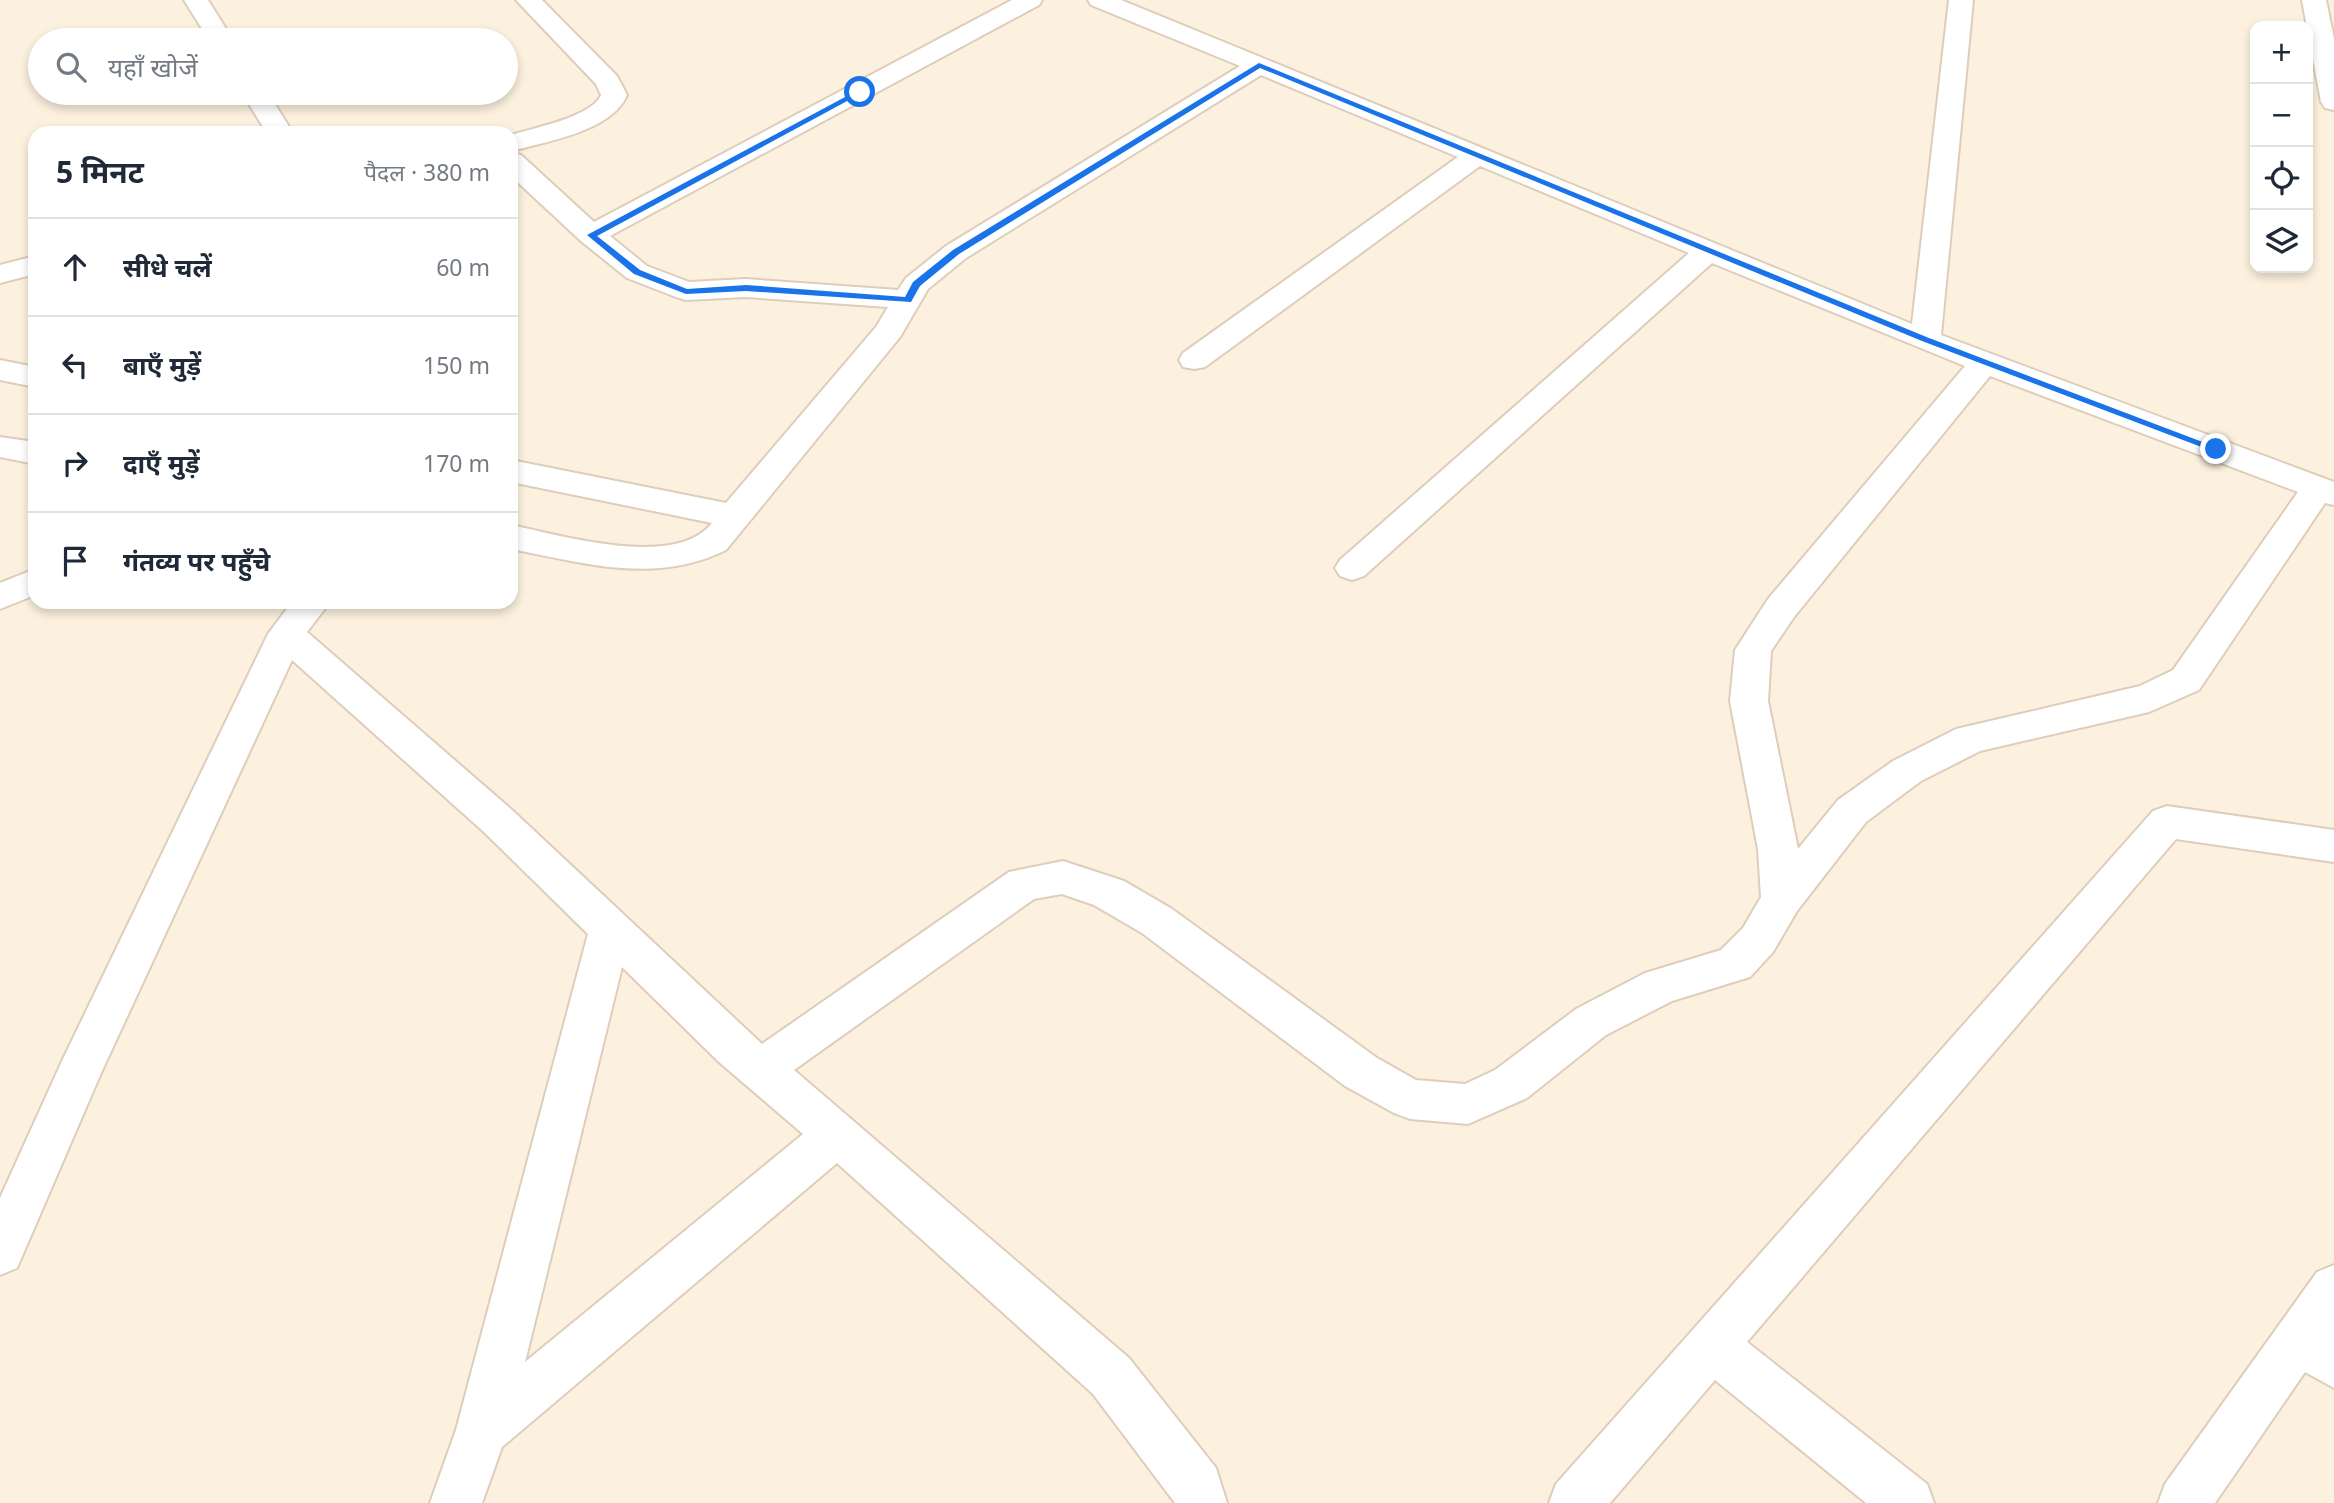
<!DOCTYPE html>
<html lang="hi">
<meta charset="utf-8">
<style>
body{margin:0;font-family:"Noto Sans","Noto Sans Devanagari",sans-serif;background:#f6f6f7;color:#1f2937}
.controls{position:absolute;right:21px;top:21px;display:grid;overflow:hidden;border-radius:14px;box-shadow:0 4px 10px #0003}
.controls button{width:63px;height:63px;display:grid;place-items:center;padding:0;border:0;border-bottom:2px solid #e0e1e3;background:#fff;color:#1f2937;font:35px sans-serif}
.stop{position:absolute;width:21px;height:21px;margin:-16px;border:5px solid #1a73e8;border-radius:50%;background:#fff}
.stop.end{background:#1a73e8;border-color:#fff;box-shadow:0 2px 7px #0008}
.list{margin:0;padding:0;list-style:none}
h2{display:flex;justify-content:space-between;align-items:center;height:91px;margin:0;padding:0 28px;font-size:30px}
h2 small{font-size:23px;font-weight:400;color:#747a83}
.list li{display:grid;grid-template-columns:46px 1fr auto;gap:21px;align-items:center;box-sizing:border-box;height:98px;padding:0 28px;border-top:2px solid #e0e1e3}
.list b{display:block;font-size:26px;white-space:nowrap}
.list em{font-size:23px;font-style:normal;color:#747a83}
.icon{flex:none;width:38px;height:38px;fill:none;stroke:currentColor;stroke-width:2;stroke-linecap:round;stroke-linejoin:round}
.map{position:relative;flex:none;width:2334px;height:1503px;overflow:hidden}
.search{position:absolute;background:#fff;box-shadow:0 4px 10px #0003;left:28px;top:28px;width:490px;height:77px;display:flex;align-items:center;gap:18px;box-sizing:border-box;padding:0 24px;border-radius:38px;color:#747a83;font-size:26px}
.panel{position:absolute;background:#fff;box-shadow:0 4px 10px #0003;left:28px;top:126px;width:490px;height:483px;border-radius:21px}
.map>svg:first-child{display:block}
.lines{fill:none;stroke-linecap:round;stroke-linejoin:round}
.street-casing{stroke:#dfcdbb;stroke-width:4}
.street{fill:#fff;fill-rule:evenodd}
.route{fill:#1a73e8}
</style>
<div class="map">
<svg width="2334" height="1503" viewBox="0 0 2334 1503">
<rect width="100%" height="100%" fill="#fcf1de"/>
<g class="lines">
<g class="street-casing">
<path id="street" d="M 184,0 L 208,0 L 233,40 L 209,40 Z
M 516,0 L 542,0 L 617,76 L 627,95 C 612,131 546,142 511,151 L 511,135 C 533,128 592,117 601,95 L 596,84 Z
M 1012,0 L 1042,0 L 1039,5 L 610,236 L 647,266 L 689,282 L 746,279 L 898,290 L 906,278 L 946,246 L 1240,66 L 1091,5 L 1088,0 L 1121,0 L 1912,324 L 1949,0 L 1973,0 L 1941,335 L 2334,482 L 2334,505 L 2325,503 L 2199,690 L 2149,712 L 1980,751 L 1921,781 L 1866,822 L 1797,911 L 1773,952 L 1750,977 L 1672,1001 L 1606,1035 L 1527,1098 L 1468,1124 L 1410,1119 L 1394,1113 L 1345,1086 L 1142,933 L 1094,905 L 1062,894 L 1034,899 L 794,1070 L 1129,1358 L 1216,1468 L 1227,1503 L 1175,1503 L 1093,1394 L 837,1163 L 502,1447 L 482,1503 L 430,1503 L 456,1430 L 588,934 L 484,832 L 292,660 L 101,1073 L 17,1268 L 0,1275 L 0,1198 L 63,1059 L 268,634 L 292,602 L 330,602 L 307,632 L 512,810 L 762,1044 L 1009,872 L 1063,861 L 1124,881 L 1172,909 L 1377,1058 L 1416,1080 L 1465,1084 L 1495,1070 L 1576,1009 L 1645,973 L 1721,950 L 1743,928 L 1761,897 L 1758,849 L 1730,701 L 1735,650 L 1768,599 L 1965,366 L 1712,263 L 1364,576 L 1352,580 L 1340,576 L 1335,568 L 1340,560 L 1689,253 L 1480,166 L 1205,367 L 1194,369 L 1183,367 L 1179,360 L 1183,353 L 1458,157 L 1261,75 L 966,258 L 928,289 L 900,337 L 726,550 C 656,585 584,563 511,549 L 511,525 C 560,535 676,570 712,523 L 511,482 L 511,460 L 726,503 L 876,327 L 888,307 L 746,297 L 686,300 L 676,297 L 627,278 L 581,241 L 511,176 L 511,153 L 521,155 L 594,222 ZM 1990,376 L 2298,492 L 2173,670 L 2140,686 L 1956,729 L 1893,761 L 1838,800 L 1798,849 L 1768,701 L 1771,651 L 1794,617 ZM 622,967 L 719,1062 L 803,1134 L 525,1362 Z
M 2302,0 L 2326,0 L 2334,39 L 2334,110 L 2325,108 L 2321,102 Z
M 242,93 L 268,93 L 293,133 L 267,133 Z
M 35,256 L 35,274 L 0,283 L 0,265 Z
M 0,360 L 35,367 L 35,387 L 0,380 Z
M 0,437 L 35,442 L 35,464 L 0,457 Z
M 35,569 L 35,595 L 0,609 L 0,583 Z
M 2167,806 L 2334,830 L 2334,862 L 2176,839 L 1747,1342 L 1927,1484 L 1934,1503 L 1866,1503 L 1715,1380 L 1610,1503 L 1549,1503 L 1556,1484 L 2153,811 Z
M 2334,1265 L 2334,1388 L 2305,1372 L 2215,1503 L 2158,1503 L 2165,1484 L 2317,1272 Z"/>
</g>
<use href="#street" class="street"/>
</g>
<path class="route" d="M 1259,63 L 1929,338 L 2221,449 L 2212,451 L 1922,341 L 1260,68 L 959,254 L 920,286 L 911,302 L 746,291 L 686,294 L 634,274 L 587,235 L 860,89 L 862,93 L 597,236 L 640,270 L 687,289 L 746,285 L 905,297 L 913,282 L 953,250 Z"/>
</svg>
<div class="controls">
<button>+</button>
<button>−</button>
<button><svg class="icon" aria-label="locate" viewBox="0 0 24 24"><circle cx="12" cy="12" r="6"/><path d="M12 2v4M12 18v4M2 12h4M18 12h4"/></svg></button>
<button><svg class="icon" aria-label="layers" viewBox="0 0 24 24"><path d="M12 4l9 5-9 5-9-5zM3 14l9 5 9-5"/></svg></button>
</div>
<div class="stop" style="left:860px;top:92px"></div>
<div class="stop end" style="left:2216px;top:449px"></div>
<div class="search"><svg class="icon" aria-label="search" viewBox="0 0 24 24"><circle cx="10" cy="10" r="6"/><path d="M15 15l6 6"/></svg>यहाँ खोजें</div>
<section class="panel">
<h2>5 मिनट<small>पैदल · 380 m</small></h2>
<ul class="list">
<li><svg class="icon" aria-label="ahead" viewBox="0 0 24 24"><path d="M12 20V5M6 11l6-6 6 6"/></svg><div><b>सीधे चलें</b></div><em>60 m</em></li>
<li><svg class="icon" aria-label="left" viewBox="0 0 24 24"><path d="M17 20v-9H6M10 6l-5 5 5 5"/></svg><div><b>बाएँ मुड़ें</b></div><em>150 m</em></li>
<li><svg class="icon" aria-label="right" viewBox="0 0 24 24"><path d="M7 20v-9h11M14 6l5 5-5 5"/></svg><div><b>दाएँ मुड़ें</b></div><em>170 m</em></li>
<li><svg class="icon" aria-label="arrive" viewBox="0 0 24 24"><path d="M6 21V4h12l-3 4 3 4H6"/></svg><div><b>गंतव्य पर पहुँचे</b></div></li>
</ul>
</section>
</div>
